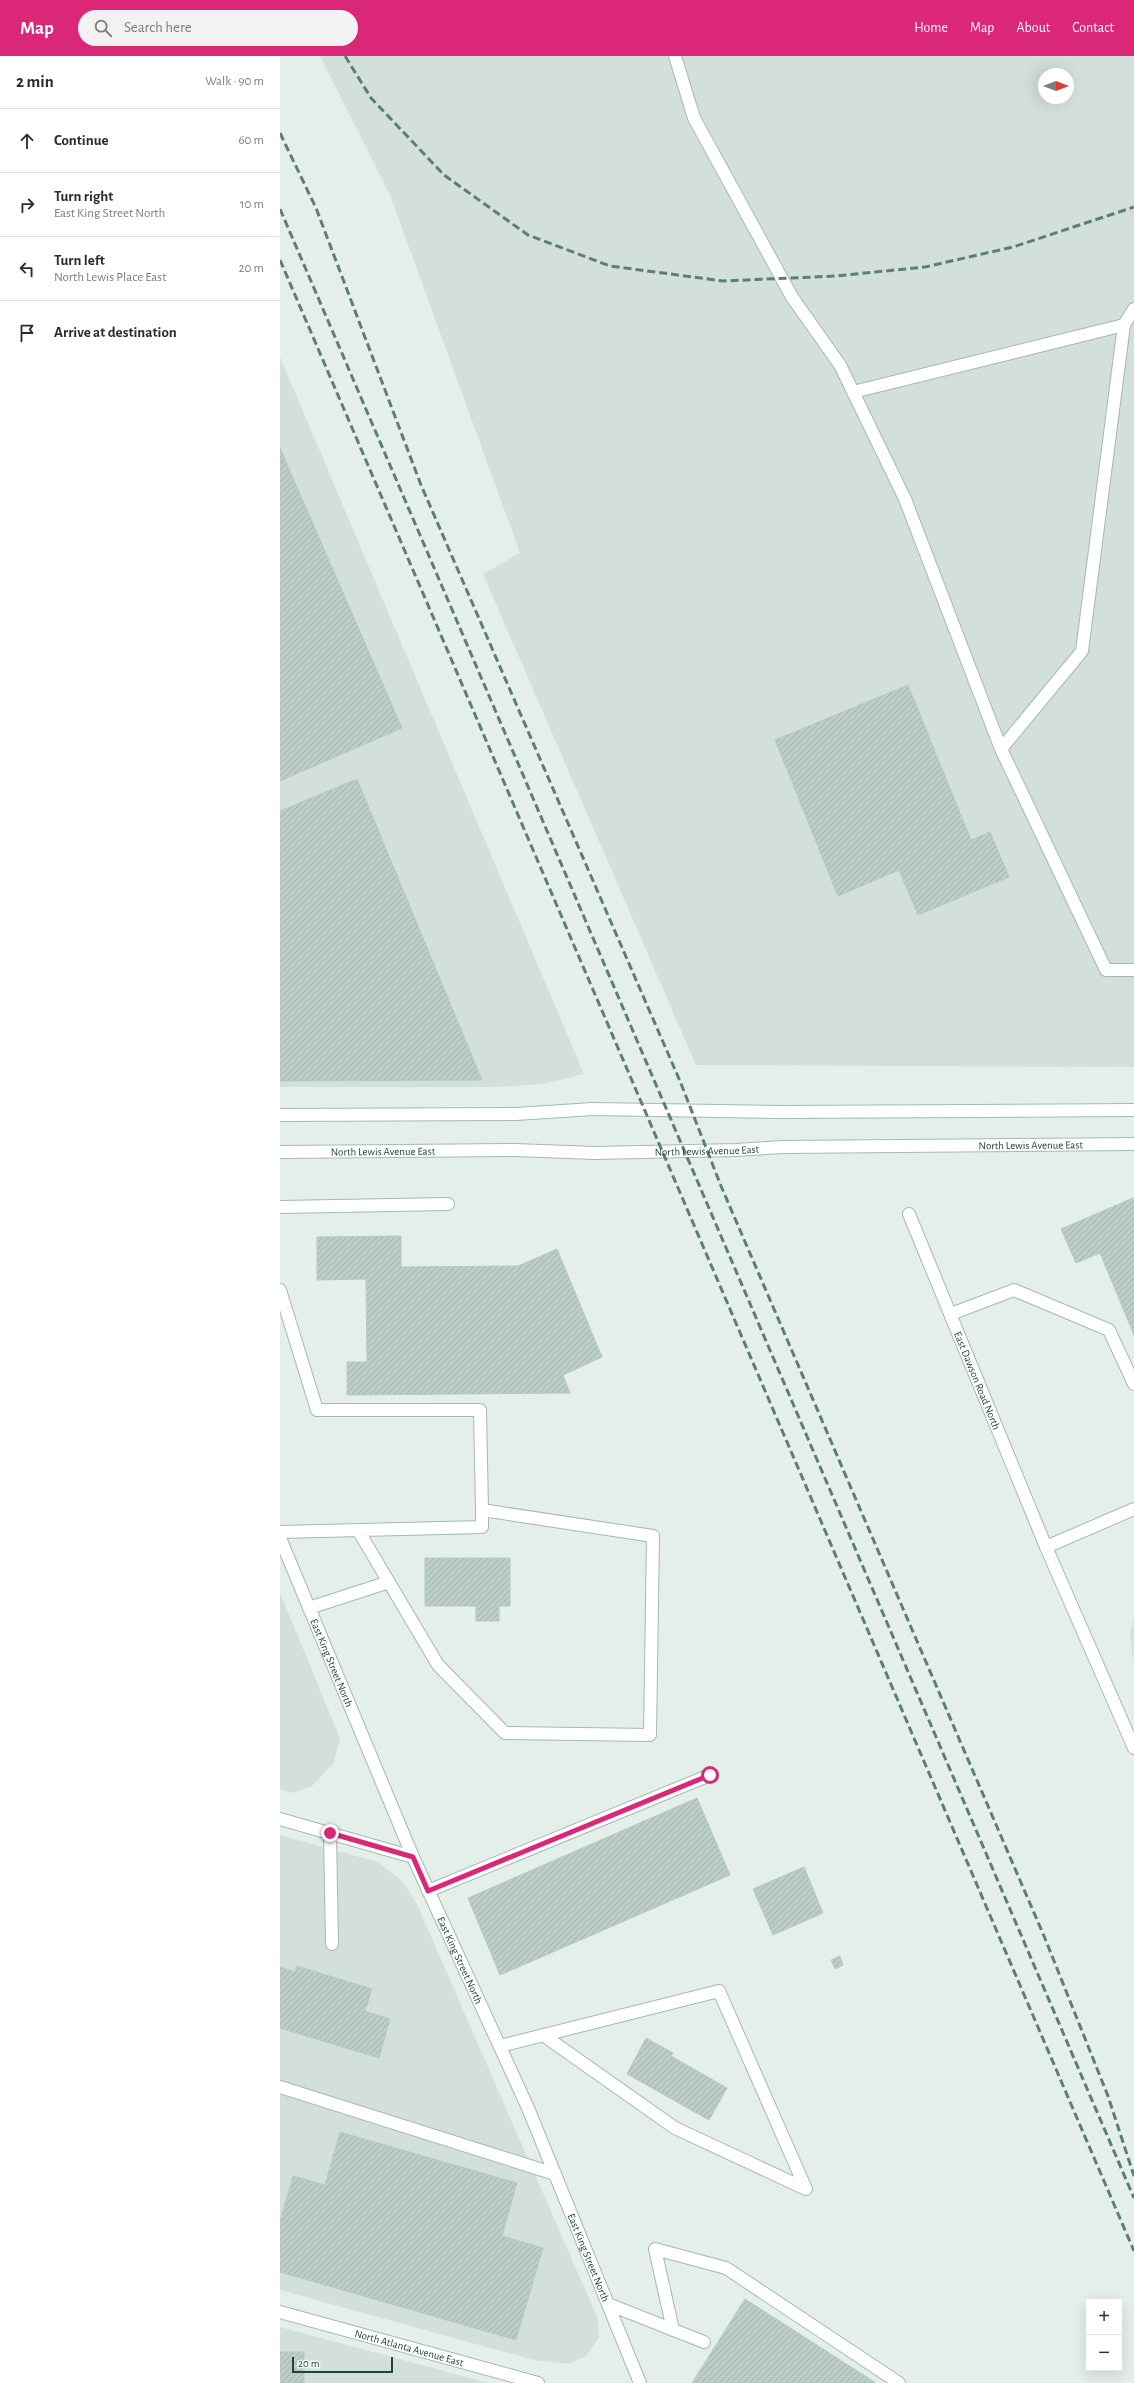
<!DOCTYPE html>
<meta charset="utf-8">
<style>
body{margin:0;font-family:"Alegreya Sans",sans-serif;background:#f2f2f3;color:#2b2b33}
.controls{position:absolute;right:12px;bottom:12px;display:grid;overflow:hidden;border-radius:0px;box-shadow:0 4px 16px #0002}
.controls button{width:36px;height:36px;display:grid;place-items:center;padding:0;border:0;border-bottom:1px solid #e1e1e2;background:#fff;color:#2b2b33;font:20px sans-serif}
.compass{position:absolute;left:758px;top:12px;width:36px;height:36px;border-radius:50%;background:#fff;box-shadow:0 4px 16px #0002;rotate:90deg}
.scale{position:absolute;left:12px;bottom:10px;width:101px;box-sizing:border-box;padding-left:4px;border:2px solid #21443a;border-top:0;font-size:11px;line-height:14px;white-space:nowrap;color:#21443a;-webkit-text-stroke:3px #f5fbf8;paint-order:stroke}
.stop{position:absolute;width:12px;height:12px;margin:-9px;border:3px solid #db2777;border-radius:50%;background:#fff}
.stop.end{background:#db2777;border-color:#fff;box-shadow:0 1px 4px #0008}
.list{margin:0;padding:0;list-style:none}
h2{display:flex;justify-content:space-between;align-items:center;height:52px;margin:0;padding:0 16px;font-size:17px}
h2 small{font-size:13px;font-weight:400;color:#7c7c81}
.list li{display:grid;grid-template-columns:26px 1fr auto;gap:12px;align-items:center;box-sizing:border-box;height:64px;padding:0 16px;border-top:1px solid #e1e1e2}
.list b{display:block;font-size:15px;white-space:nowrap}
.list p{margin:0;font-size:13px;white-space:nowrap;color:#7c7c81}
.list em{font-size:13px;font-style:normal;color:#7c7c81}
.icon{flex:none;width:22px;height:22px;fill:none;stroke:currentColor;stroke-width:2;stroke-linecap:round;stroke-linejoin:round}
.map{position:relative;flex:none;width:854px;height:2327px;overflow:hidden}
header{display:flex;align-items:center;gap:24px;box-sizing:border-box;height:56px;padding:0 20px;background:#db2777;color:#fff}
header strong{font-size:19px}
nav{display:flex;gap:22px;margin-inline-start:auto;font-size:14px}
.search{width:280px;height:36px;background:#f2f2f3;display:flex;align-items:center;gap:10px;box-sizing:border-box;padding:0 14px;border-radius:22px;color:#7c7c81;font-size:15px}
main{display:flex}
aside{flex:1;background:#fff}
.map>svg:first-child{display:block}
.built{fill:#d2e0d9;fill-rule:evenodd}
.building{fill:url(#building-hatch);stroke:#b5cac1}
.lines{fill:none;stroke-linecap:round;stroke-linejoin:round}
.service-casing{stroke:#a6b8b2;stroke-width:14}
.minor-casing{stroke:#a6b8b2;stroke-width:14}
.secondary-casing{stroke:#a1bcb3;stroke-width:14}
.service{stroke:#fff;stroke-width:12}
.minor{stroke:#fff;stroke-width:12}
.secondary{stroke:#fff;stroke-width:12}
.rail{stroke:#5b7f76;stroke-width:3;stroke-dasharray:8 4;stroke-linecap:butt}
.route{stroke:#db2777;stroke-width:5}
.labels{text-anchor:middle;dominant-baseline:central;stroke-width:3.5;stroke-linejoin:round;paint-order:stroke}
.street-label{font-size:11px;fill:#21443a;stroke:#f5fbf8}
</style>
<header>
<strong>Map</strong>
<div class="search"><svg class="icon" aria-label="search" viewBox="0 0 24 24"><circle cx="10" cy="10" r="6"/><path d="M15 15l6 6"/></svg>Search here</div>
<nav><a>Home</a><a>Map</a><a>About</a><a>Contact</a></nav>
</header>
<main>
<aside>
<h2>2 min<small>Walk · 90 m</small></h2>
<ul class="list">
<li><svg class="icon" aria-label="ahead" viewBox="0 0 24 24"><path d="M12 20V5M6 11l6-6 6 6"/></svg><div><b>Continue</b></div><em>60 m</em></li>
<li><svg class="icon" aria-label="right" viewBox="0 0 24 24"><path d="M7 20v-9h11M14 6l5 5-5 5"/></svg><div><b>Turn right</b><p>East King Street North</p></div><em>10 m</em></li>
<li><svg class="icon" aria-label="left" viewBox="0 0 24 24"><path d="M17 20v-9H6M10 6l-5 5 5 5"/></svg><div><b>Turn left</b><p>North Lewis Place East</p></div><em>20 m</em></li>
<li><svg class="icon" aria-label="arrive" viewBox="0 0 24 24"><path d="M6 21V4h12l-3 4 3 4H6"/></svg><div><b>Arrive at destination</b></div></li>
</ul>
</aside>
<div class="map">
<svg width="854" height="2327" viewBox="0 0 854 2327">
<defs>
<pattern id="building-hatch" width="6" height="6" patternUnits="userSpaceOnUse"><rect width="6" height="6" fill="#bccdc6"/><path d="M-1 1l2-2M0 6l6-6M5 7l2-2" fill="none" stroke="#a1b1ab"/></pattern>
</defs>
<rect width="100%" height="100%" fill="#e4efea"/>
<path class="built" d="M 40,0 L 854,0 L 854,1011 L 416,1009 L 203,518 L 240,497 L 110,139 ZM 764,18 L 788,18 L 788,42 L 764,42 Z
M 0,301 L 304,1018 L 263,1028 L 215,1031 L 0,1031 Z
M 0,1537 L 60,1682 L 54,1707 L 32,1730 L 12,1737 L 0,1733 Z
M 854,1562 L 854,1608 L 850,1579 Z
M 0,1779 L 98,1806 L 122,1825 L 136,1846 L 318,2263 L 319,2281 L 306,2300 L 289,2308 L 254,2304 L 0,2234 Z
M 0,2271 L 209,2327 L 0,2327 Z"/>
<path class="building" d="M 0,392 L 122,672 L 0,725 Z
M 628,629 L 691,784 L 710,776 L 729,821 L 638,859 L 619,814 L 558,840 L 495,684 Z
M 77,723 L 202,1024 L 0,1025 L 0,755 Z
M 853,1142 L 854,1144 L 854,1279 L 820,1197 L 796,1207 L 781,1173 Z
M 121,1180 L 121,1211 L 238,1210 L 277,1193 L 322,1301 L 283,1319 L 290,1337 L 67,1339 L 67,1306 L 87,1306 L 86,1223 L 37,1224 L 37,1181 Z
M 145,1502 L 230,1502 L 230,1550 L 219,1550 L 219,1565 L 196,1565 L 196,1550 L 145,1550 Z
M 417,1742 L 450,1819 L 220,1919 L 188,1842 Z
M 524,1811 L 543,1857 L 493,1879 L 473,1833 Z
M 560,1900 L 563,1909 L 555,1913 L 551,1904 Z
M 17,1910 L 92,1933 L 85,1955 L 110,1963 L 99,2002 L 0,1972 L 0,1911 L 15,1916 Z
M 366,1982 L 393,1997 L 391,2000 L 447,2032 L 429,2064 L 347,2018 Z
M 60,2076 L 237,2127 L 222,2180 L 263,2192 L 236,2284 L 0,2216 L 0,2166 L 13,2120 L 45,2129 Z
M 465,2243 L 596,2327 L 412,2327 Z
M 0,2296 L 24,2296 L 24,2327 L 0,2327 Z"/>
<g class="lines">
<g class="service-casing">
<path id="service" d="M 395,0 L 414,62 L 512,241 L 560,309 L 625,443 L 721,693 L 826,914 L 854,914
M 573,336 L 844,269
M 721,693 L 802,595 L 844,269 L 854,253
M 0,1151 L 168,1148
M 0,1234 L 37,1354 L 200,1354 L 202,1454 L 202,1471 L 0,1476
M 671,1258 L 734,1234 L 829,1274 L 854,1328
M 78,1474 L 158,1609 L 225,1677 L 370,1679 L 373,1480 L 202,1454
M 29,1552 L 109,1526
M 50,1777 L 52,1888
M 148,1835 L 430,1719
M 220,1990 L 439,1935 L 526,2133 L 395,2072 L 263,1979
M 0,2031 L 275,2118
M 328,2248 L 424,2286
M 393,2274 L 375,2193 L 446,2212 L 619,2327"/>
</g>
<g class="minor-casing">
<g id="minor">
<path id="s1" d="M 629,1158 L 766,1491 L 854,1692"/>
<path id="s2" d="M 0,1482 L 133,1801 L 248,2052 L 360,2327"/>
<path d="M 766,1491 L 854,1453"/>
<path d="M 0,1763 L 133,1801"/>
<path id="s3" d="M 0,2256 L 258,2327"/>
</g>
</g>
<g class="secondary-casing">
<g id="secondary">
<path d="M 0,1059 L 236,1058 L 313,1053 L 504,1056 L 854,1054"/>
<path id="s4" d="M 0,1096 L 235,1094 L 315,1097 L 456,1094 L 502,1091 L 854,1088"/>
</g>
</g>
<use href="#service" class="service"/>
<use href="#minor" class="minor"/>
<use href="#secondary" class="secondary"/>
<path class="rail" d="M 65,0 L 91,42 L 164,119 L 248,179 L 330,210 L 443,225 L 556,220 L 645,211 L 733,191 L 854,151
M 0,77 L 36,152 L 141,429 L 400,1025 L 441,1130 L 764,1880 L 828,2040 L 854,2120
M 0,153 L 854,2142
M 0,204 L 854,2195"/>
</g>
<g class="lines">
<path class="route" d="M 50,1777 L 133,1801 L 148,1835 L 430,1719"/>
</g>
<g class="labels">
<g class="street-label">
<text stroke="none"><textPath href="#s4" startOffset="751">North Lewis Avenue East</textPath></text>
<text stroke="none"><textPath href="#s4" startOffset="427">North Lewis Avenue East</textPath></text>
<text stroke="none"><textPath href="#s4" startOffset="103">North Lewis Avenue East</textPath></text>
<text stroke="none"><textPath href="#s1" startOffset="180">East Dawson Road North</textPath></text>
<text stroke="none"><textPath href="#s2" startOffset="135">East King Street North</textPath></text>
<text stroke="none"><textPath href="#s2" startOffset="459">East King Street North</textPath></text>
<text stroke="none"><textPath href="#s2" startOffset="783">East King Street North</textPath></text>
<text stroke="none"><textPath href="#s3" startOffset="134">North Atlanta Avenue East</textPath></text>
</g>
</g>
</svg>
<div class="controls">
<button>+</button>
<button>−</button>
</div>
<svg class="compass" viewBox="-18 -18 36 36"><path d="M0-13l5 13h-10z" fill="#e53935"/><path d="M0 13l5-13h-10z" fill="#7c7c81"/></svg>
<div class="scale">20 m</div>
<div class="stop" style="left:430px;top:1719px"></div>
<div class="stop end" style="left:50px;top:1777px"></div>
</div>
</main>
